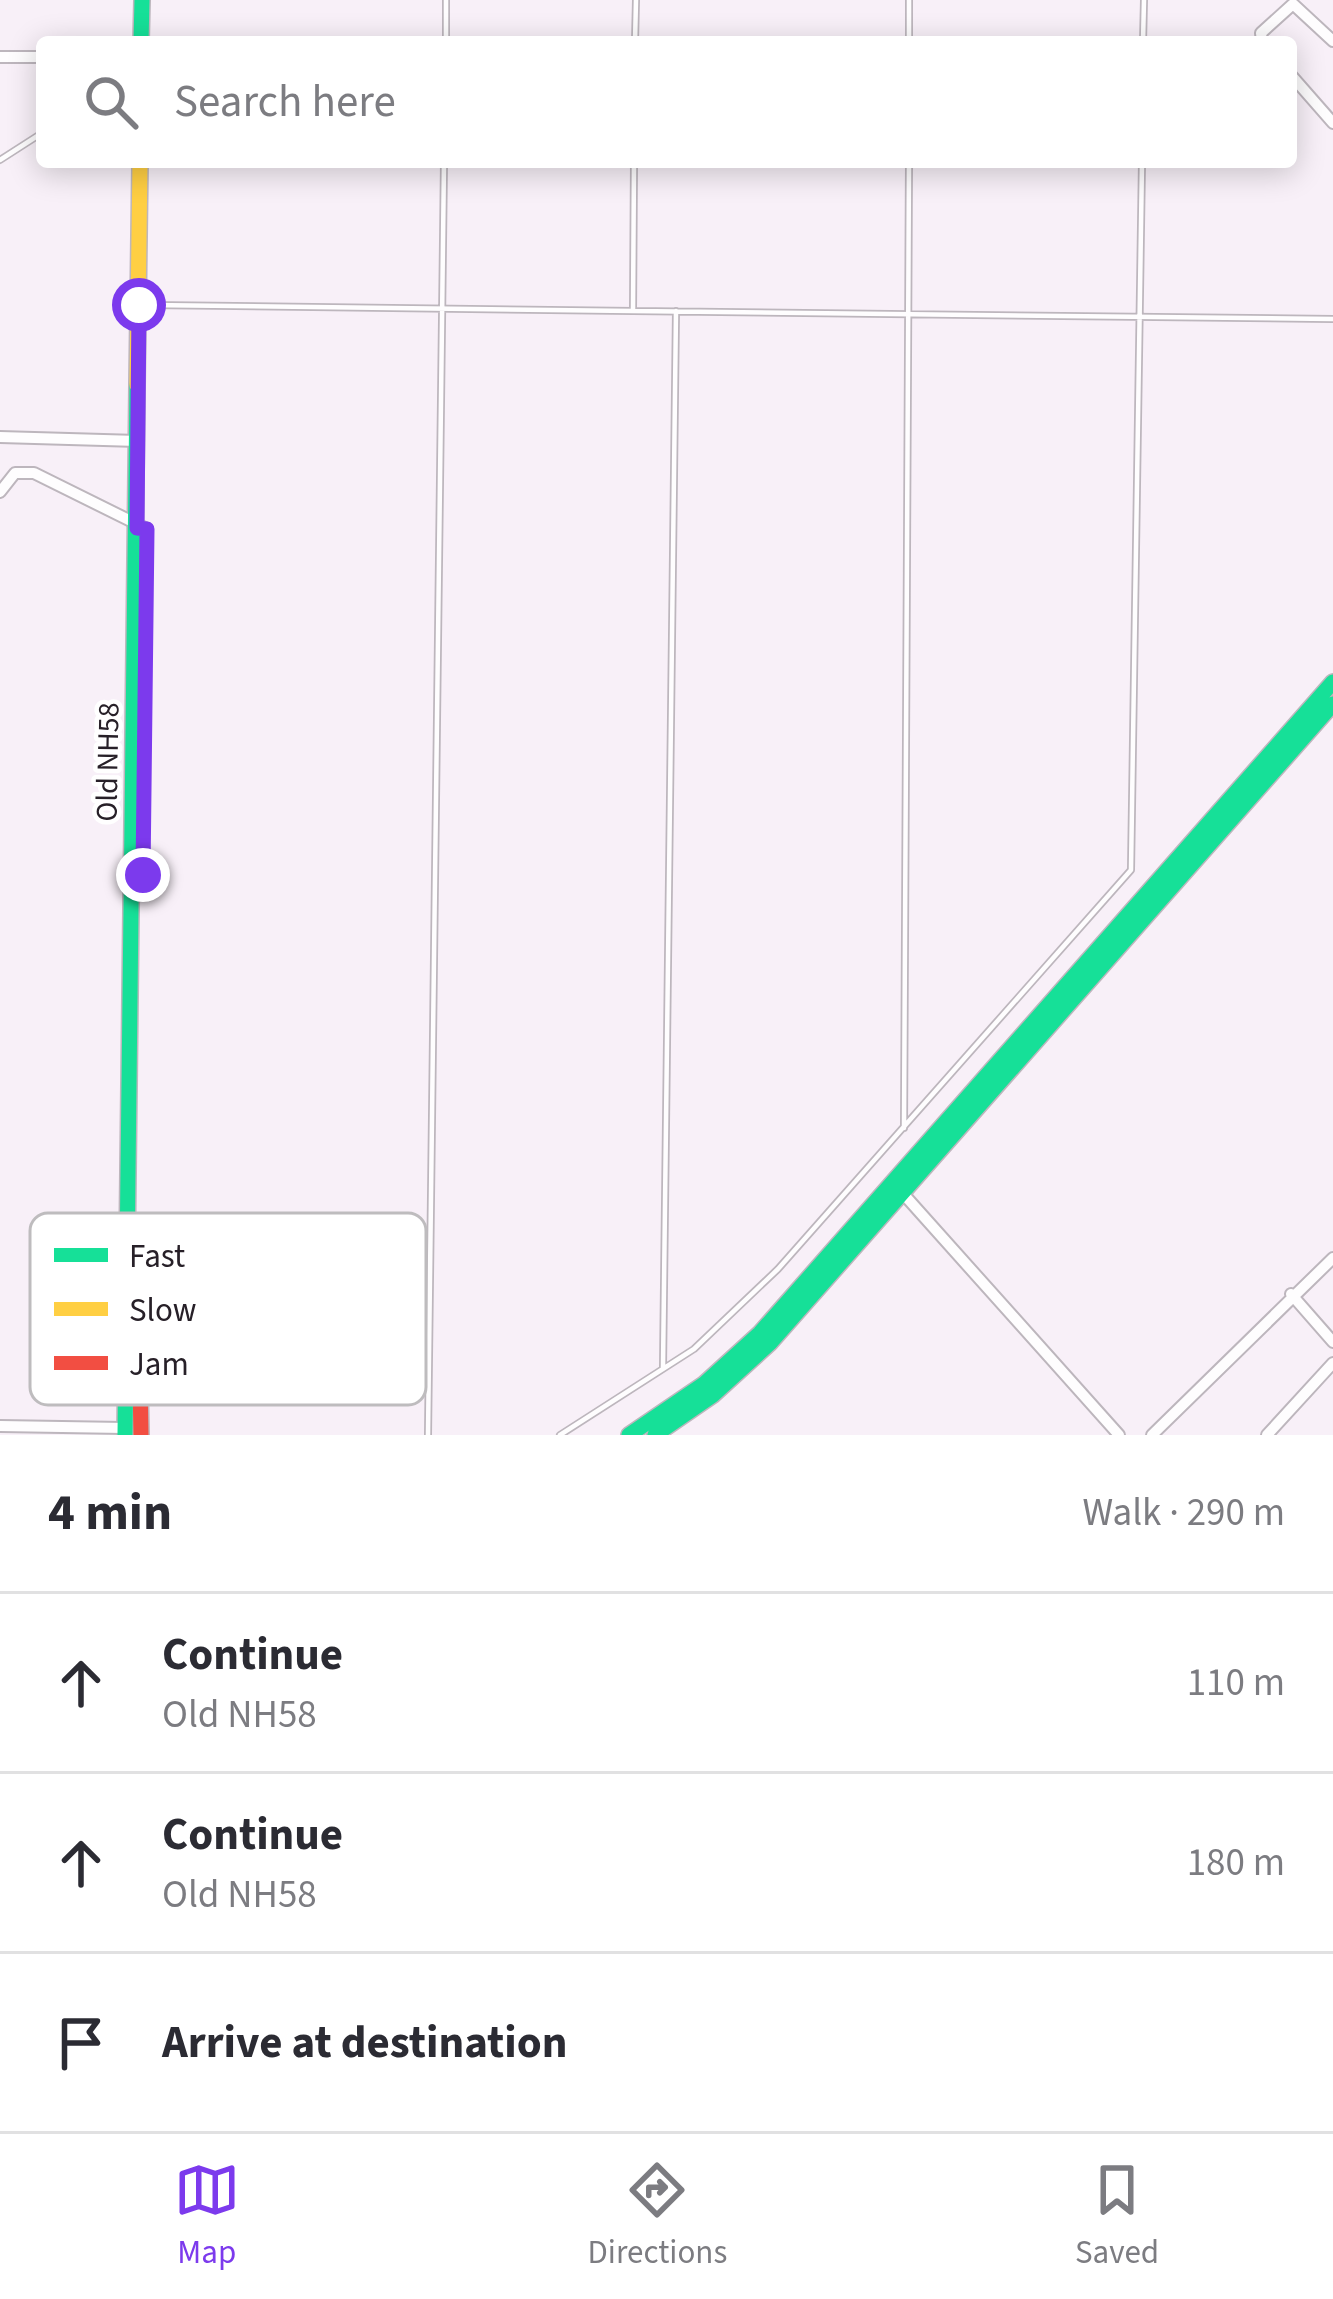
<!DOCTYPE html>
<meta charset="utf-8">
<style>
body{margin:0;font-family:"Source Sans 3",sans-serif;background:#f7f7f7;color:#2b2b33}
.stop{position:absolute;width:36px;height:36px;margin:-27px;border:9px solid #7c3aed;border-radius:50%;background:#fff}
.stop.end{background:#7c3aed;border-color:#fff;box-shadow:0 3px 12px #0008}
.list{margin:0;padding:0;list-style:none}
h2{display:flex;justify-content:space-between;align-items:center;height:156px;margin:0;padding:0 48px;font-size:51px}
h2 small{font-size:39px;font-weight:400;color:#7c7c81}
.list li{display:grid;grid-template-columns:78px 1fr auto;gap:36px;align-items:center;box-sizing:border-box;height:180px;padding:0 48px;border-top:3px solid #e1e1e2}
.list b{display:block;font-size:45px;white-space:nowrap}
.list p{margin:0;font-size:39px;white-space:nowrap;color:#7c7c81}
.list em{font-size:39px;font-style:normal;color:#7c7c81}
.icon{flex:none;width:66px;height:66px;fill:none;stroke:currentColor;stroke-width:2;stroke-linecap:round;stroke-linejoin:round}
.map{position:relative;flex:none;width:1333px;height:1435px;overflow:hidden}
.search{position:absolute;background:#fff;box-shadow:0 6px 30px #0003;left:36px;right:36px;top:36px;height:132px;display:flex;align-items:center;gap:30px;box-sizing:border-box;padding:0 42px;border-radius:12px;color:#7c7c81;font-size:45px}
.sheet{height:696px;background:#fff}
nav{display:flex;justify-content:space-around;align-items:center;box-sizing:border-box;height:168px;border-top:3px solid #e1e1e2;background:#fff;font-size:33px;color:#7c7c81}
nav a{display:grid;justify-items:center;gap:6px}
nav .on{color:#7c3aed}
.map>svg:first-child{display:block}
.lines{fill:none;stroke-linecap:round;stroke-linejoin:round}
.lane-casing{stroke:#bdb6bd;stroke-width:8}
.street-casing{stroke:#bdb6bd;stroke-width:14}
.fast-casing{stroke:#bdb6bd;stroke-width:18}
.slow-casing{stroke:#bdb6bd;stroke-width:18}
.jam-casing{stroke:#bdb6bd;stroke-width:18}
.lane{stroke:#fefdfe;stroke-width:4.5}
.street{stroke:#fefdfe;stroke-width:10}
.fast{stroke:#16e098;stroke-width:15}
.slow{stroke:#ffcf43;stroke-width:15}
.jam{stroke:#f24e42;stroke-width:15}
.route{stroke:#7c3aed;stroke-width:15}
.labels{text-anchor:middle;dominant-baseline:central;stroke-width:9;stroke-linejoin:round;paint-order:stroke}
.street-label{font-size:30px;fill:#272028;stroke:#fff}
.key{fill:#fff;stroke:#bebcbe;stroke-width:3}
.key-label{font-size:33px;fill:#272028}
</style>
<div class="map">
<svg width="1333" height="1435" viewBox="0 0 1333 1435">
<rect width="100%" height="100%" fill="#f8f0f8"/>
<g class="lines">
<g class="lane-casing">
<path id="lane" d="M 446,42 L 446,0
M 635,42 L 636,0
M 909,42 L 909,0
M 1143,42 L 1144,0
M 0,160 L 42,133
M 634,162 L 633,311 L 1333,319
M 149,305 L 633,311
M 904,1128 L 909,162
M 663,1367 L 676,311
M 428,1435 L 444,162
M 560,1435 L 694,1349 L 778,1269 L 1131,870 L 1142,162"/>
</g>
<g class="street-casing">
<path id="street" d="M 1262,42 L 1261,33 L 1293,4 L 1333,41
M 0,57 L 42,57
M 1291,75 L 1333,123
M 0,437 L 138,441
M 0,492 L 15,473 L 34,473 L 147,529
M 899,1189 L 1119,1435
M 1291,1294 L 1333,1342
M 0,1426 L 124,1428
M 1152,1435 L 1333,1258
M 1267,1435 L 1333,1363"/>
</g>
<g class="fast-casing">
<path id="fast" d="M 141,42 L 142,0
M 125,1435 L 137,385
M 629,1435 L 704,1384 L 760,1333 L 1333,682
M 655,1435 L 713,1395 L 770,1343 L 1333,704"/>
</g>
<g class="slow-casing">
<path id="slow" d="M 137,385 L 140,162"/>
</g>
<g class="jam-casing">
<path id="jam" d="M 138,1279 L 141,1435"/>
</g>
<use href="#lane" class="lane"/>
<use href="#street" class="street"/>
<use href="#fast" class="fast"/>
<use href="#slow" class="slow"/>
<use href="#jam" class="jam"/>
</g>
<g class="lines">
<path class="route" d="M 139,305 L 137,528 L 147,529 L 143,875"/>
</g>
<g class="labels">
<g class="street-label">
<text transform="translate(108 762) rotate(-89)">Old NH58</text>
</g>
</g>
<rect x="30" y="1213" width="396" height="192" rx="18" class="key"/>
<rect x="54" y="1248" width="54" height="14" fill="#16e098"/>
<rect x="54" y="1302" width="54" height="14" fill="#ffcf43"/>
<rect x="54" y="1356" width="54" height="14" fill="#f24e42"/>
<g class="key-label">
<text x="129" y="1267">Fast</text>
<text x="129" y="1321">Slow</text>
<text x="129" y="1375">Jam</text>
</g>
</svg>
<div class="stop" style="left:139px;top:305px"></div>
<div class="stop end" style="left:143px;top:875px"></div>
<div class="search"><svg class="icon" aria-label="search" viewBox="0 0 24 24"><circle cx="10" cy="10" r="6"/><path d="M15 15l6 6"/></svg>Search here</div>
</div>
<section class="sheet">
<h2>4 min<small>Walk · 290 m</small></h2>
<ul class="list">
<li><svg class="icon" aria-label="ahead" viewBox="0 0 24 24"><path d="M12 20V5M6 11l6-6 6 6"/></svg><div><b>Continue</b><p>Old NH58</p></div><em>110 m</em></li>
<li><svg class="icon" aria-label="ahead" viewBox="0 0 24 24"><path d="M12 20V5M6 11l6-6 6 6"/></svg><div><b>Continue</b><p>Old NH58</p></div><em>180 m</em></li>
<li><svg class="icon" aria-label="arrive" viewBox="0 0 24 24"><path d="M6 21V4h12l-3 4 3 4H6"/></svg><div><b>Arrive at destination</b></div></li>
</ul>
</section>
<nav>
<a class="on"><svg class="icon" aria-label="map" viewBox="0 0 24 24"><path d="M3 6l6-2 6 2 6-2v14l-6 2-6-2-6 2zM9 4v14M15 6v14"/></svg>Map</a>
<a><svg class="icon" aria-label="directions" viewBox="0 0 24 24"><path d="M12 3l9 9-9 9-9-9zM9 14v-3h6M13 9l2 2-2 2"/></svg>Directions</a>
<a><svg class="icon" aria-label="saved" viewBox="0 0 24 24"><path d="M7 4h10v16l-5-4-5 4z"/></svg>Saved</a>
</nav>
